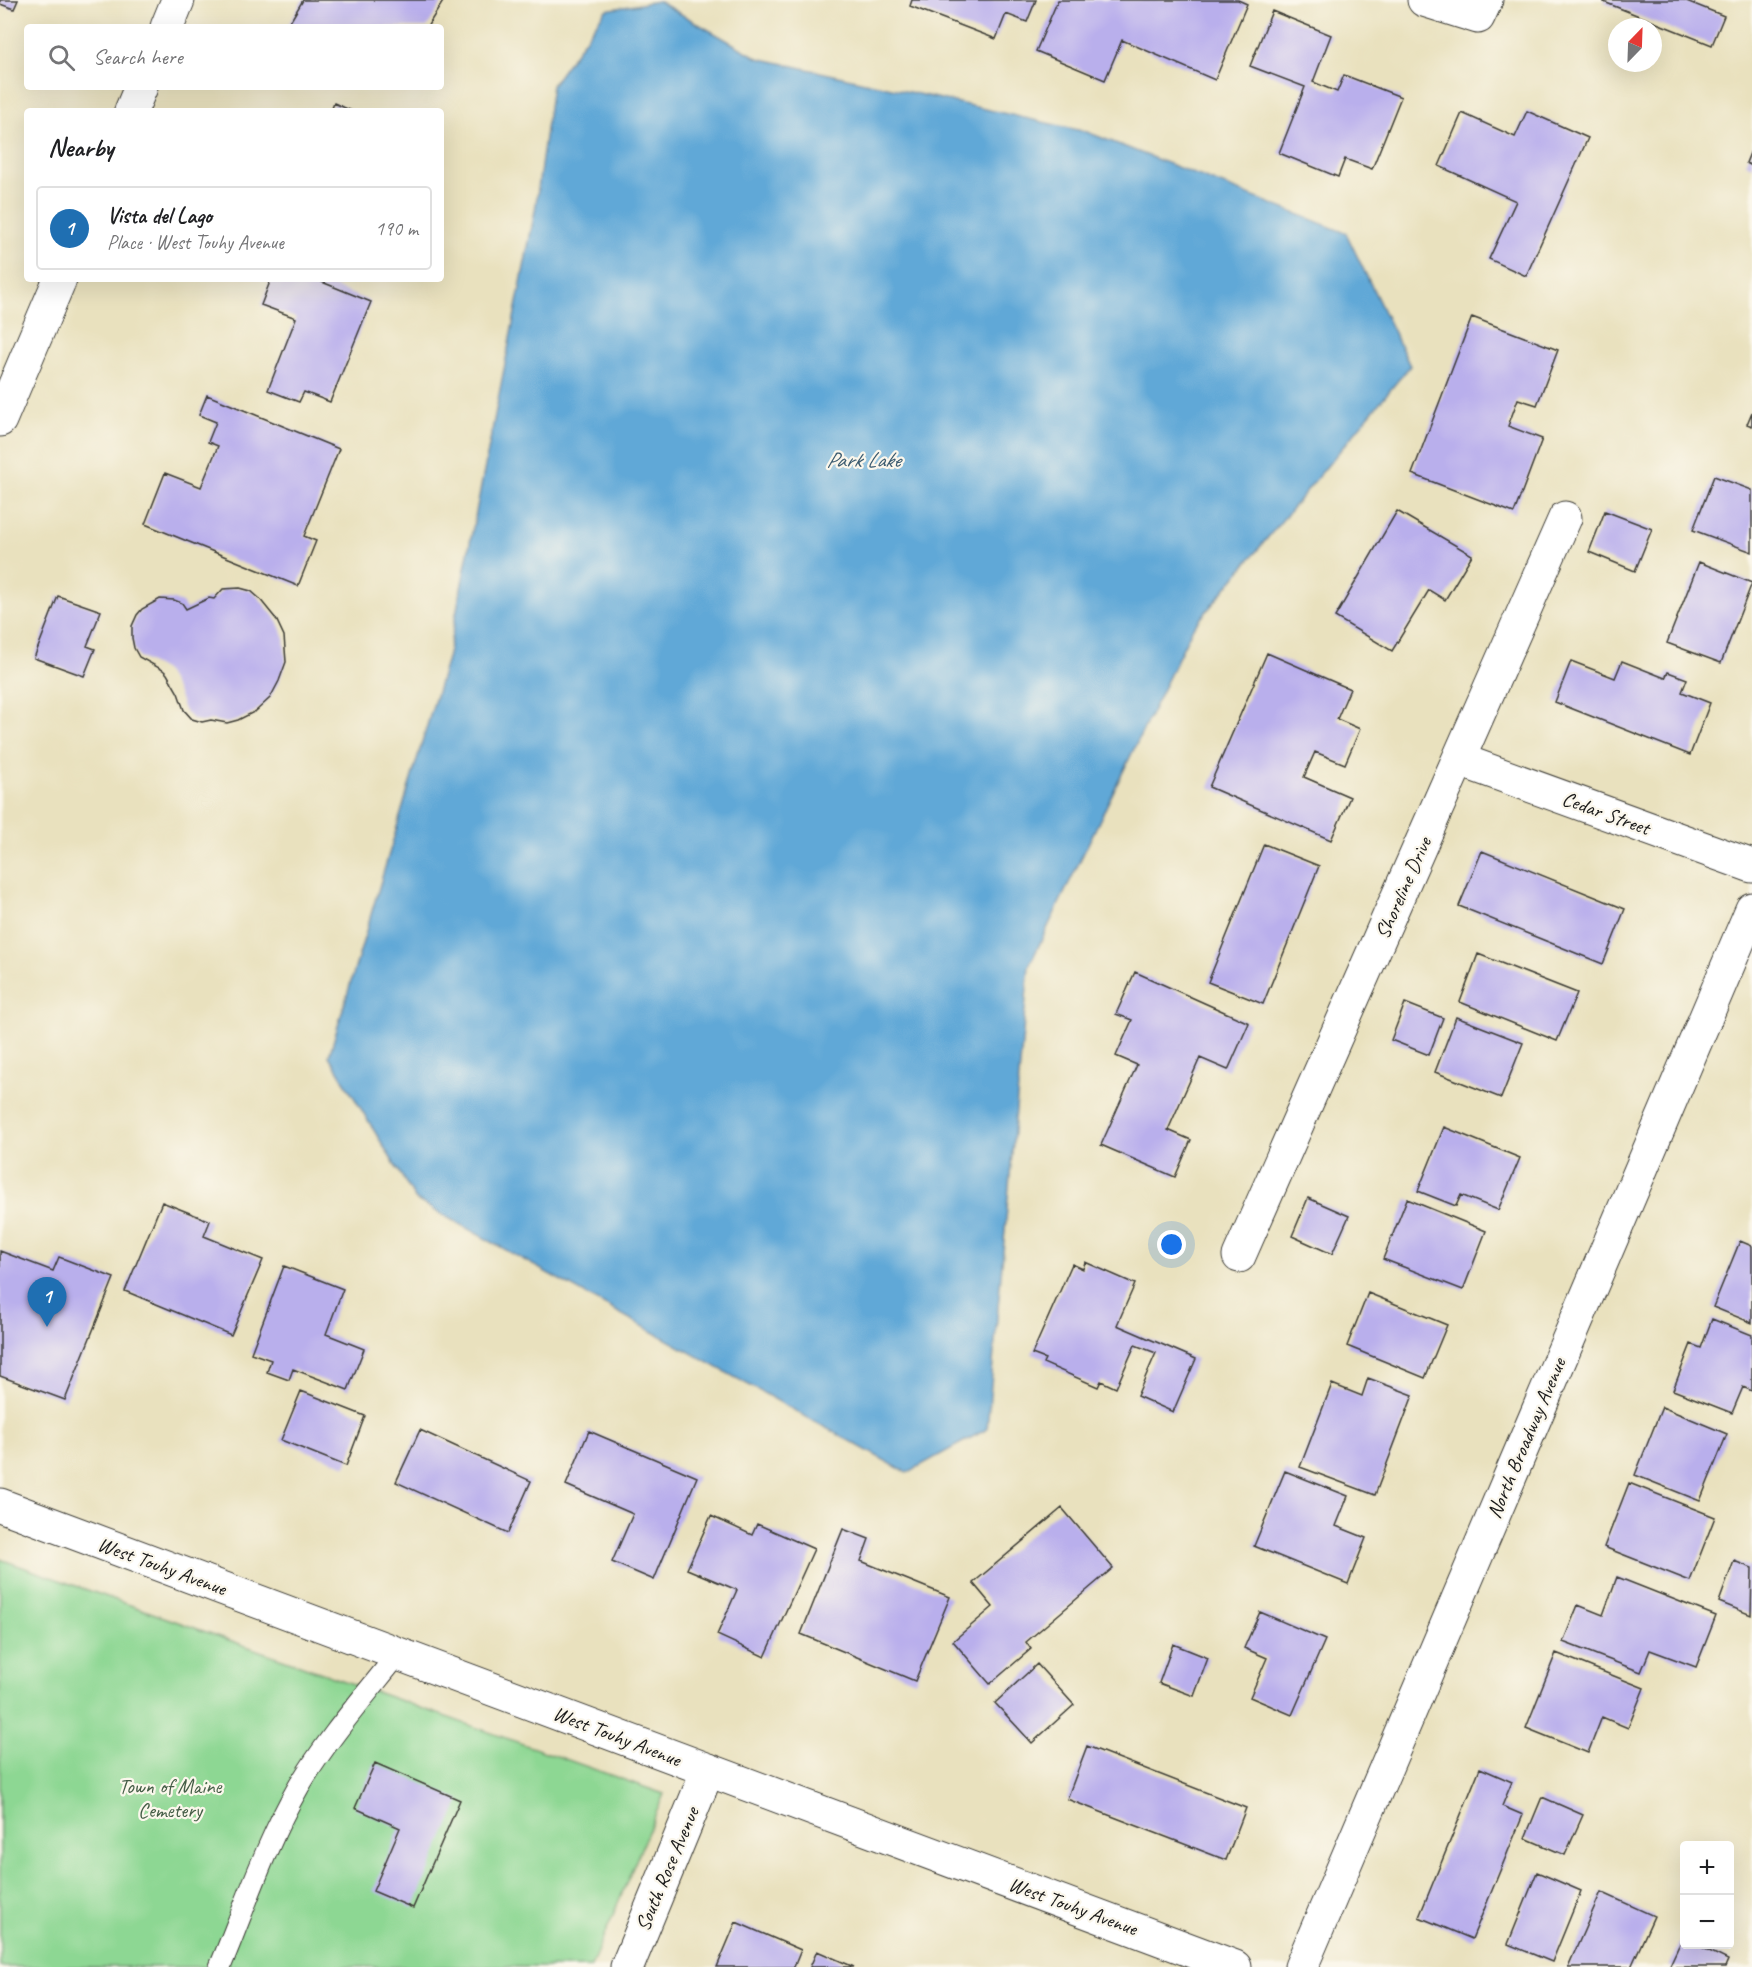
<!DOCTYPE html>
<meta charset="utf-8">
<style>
body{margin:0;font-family:Caveat,sans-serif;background:#f6f6f6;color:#202124}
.controls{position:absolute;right:18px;bottom:18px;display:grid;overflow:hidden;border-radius:6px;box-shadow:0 6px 24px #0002}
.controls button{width:54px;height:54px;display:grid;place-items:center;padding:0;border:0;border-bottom:2px solid #e0e0e0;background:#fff;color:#202124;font:30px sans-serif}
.compass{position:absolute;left:1608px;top:18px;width:54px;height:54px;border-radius:50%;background:#fff;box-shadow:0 6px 24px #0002;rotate:23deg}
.you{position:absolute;left:1172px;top:1245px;width:21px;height:21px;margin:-15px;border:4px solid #fff;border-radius:50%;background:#1a73e8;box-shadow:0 0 0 9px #1a73e833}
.badge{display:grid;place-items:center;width:39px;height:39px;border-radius:50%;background:#1f6fb2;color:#fff;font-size:20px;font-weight:700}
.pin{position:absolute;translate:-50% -50px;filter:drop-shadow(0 2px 3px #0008)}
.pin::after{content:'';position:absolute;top:32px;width:21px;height:18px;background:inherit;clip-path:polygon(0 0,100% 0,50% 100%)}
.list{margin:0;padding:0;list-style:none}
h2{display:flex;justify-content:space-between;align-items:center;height:78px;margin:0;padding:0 24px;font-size:26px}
h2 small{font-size:20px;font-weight:400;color:#757577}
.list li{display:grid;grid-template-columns:39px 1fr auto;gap:18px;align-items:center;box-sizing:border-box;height:84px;margin:0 12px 12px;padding:0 12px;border:2px solid #e0e0e0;border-radius:6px}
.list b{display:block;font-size:22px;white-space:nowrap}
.list p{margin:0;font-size:20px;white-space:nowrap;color:#757577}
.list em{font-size:20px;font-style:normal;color:#757577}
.icon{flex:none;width:33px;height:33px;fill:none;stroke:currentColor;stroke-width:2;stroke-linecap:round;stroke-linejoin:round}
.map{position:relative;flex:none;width:1752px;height:1967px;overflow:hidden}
.search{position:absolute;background:#fff;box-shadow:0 6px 24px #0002;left:24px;top:24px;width:420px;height:66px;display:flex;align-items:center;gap:15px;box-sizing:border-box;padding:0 21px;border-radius:6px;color:#757577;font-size:22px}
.panel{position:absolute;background:#fff;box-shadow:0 6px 24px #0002;left:24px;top:108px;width:420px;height:174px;border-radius:6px}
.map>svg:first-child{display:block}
.green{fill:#8dd793;stroke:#547a58;stroke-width:1.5}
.water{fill:#60a8d7;stroke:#3e627a;stroke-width:1.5}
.building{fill:#b9afec}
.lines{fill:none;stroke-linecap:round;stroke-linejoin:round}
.lane-casing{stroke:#3b3a34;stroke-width:23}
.street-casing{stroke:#3b3a34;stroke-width:35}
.secondary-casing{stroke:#3b3a34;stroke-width:35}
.lane{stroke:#fff;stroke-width:21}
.street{stroke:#fff;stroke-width:33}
.secondary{stroke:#fff;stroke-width:33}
.labels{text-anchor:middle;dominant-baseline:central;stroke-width:4.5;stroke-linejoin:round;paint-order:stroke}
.street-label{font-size:21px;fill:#1c1c1c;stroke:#fbf7ec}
.park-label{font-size:21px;fill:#445d46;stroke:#fbf7ec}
.water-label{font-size:22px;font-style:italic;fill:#3b5b70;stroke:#fbf7ec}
</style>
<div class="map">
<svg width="1752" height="1967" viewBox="0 0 1752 1967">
<rect width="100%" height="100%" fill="#fbf7ec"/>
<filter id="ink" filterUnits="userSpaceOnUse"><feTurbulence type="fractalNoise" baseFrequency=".0167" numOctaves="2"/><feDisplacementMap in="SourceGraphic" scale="12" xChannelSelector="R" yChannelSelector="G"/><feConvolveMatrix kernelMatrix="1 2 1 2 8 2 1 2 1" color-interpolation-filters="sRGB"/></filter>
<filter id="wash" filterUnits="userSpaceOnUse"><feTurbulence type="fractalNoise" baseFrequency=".008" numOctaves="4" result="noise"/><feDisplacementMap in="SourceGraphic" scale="24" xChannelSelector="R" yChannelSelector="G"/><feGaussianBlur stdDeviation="1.35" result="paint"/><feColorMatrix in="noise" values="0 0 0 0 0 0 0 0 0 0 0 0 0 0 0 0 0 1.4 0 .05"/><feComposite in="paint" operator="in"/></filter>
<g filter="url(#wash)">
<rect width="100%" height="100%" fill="#e9e1be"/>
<path class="green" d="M 0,1559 L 664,1794 L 591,1967 L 0,1967 Z"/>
<path class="water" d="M 658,1 L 758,58 L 1087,132 L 1346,233 L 1410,366 L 1192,629 L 1029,966 L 987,1429 L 907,1473 L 416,1200 L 329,1056 L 448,655 L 535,211 L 552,85 L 606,10 Z"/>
<g id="blocks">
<path class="building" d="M 0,0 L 18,0 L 14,9 L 0,4 Z
M 303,0 L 444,0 L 427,27 L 287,27 Z
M 912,0 L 1036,0 L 1027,22 L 1006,14 L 996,39 L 910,6 Z
M 1058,0 L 1238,0 L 1247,4 L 1215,80 L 1122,40 L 1105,80 L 1036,51 Z
M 1605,0 L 1684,0 L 1724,16 L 1712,45 L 1604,2 Z
M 1272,11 L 1331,35 L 1313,82 L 1337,92 L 1344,75 L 1401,97 L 1372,169 L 1345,159 L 1338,177 L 1279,153 L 1305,87 L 1250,66 Z
M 334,103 L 352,111 L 331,111 Z
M 1527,111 L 1588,138 L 1526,276 L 1489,259 L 1516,201 L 1439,166 L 1462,113 L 1515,137 Z
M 1752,148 L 1752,166 L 1746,163 Z
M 271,279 L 323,279 L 322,282 L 371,302 L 330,402 L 304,392 L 299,402 L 268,390 L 296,318 L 261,305 Z
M 1472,317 L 1558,350 L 1537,405 L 1518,399 L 1508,426 L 1542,439 L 1514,513 L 1412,474 Z
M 207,395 L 339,449 L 304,536 L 316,541 L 298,586 L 145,524 L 165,473 L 201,487 L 218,446 L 208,442 L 216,422 L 199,415 Z
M 1752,412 L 1752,426 L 1747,424 Z
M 1714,476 L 1752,490 L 1752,552 L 1693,530 Z
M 1397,511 L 1472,555 L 1445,600 L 1429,590 L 1392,651 L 1335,617 Z
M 1605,511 L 1652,529 L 1635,571 L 1589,552 Z
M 1699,562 L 1752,583 L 1721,663 L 1667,643 Z
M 240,588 L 251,591 L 259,598 L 276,619 L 284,636 L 286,662 L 279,681 L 270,698 L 256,711 L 238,720 L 227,723 L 211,720 L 202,722 L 192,719 L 184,710 L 178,693 L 167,674 L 163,670 L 139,657 L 134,648 L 132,638 L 132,626 L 137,615 L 142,609 L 160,599 L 174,600 L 182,603 L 186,609 L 209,598 L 214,599 L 223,589 Z
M 58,596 L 101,611 L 87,646 L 95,649 L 84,676 L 34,658 Z
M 1267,653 L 1350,689 L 1337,719 L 1360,729 L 1345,764 L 1315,752 L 1304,777 L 1350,797 L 1331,840 L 1209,787 Z
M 1571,661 L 1615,678 L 1622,661 L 1665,678 L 1668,672 L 1687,679 L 1682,692 L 1710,703 L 1690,755 L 1555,702 Z
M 1264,844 L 1319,866 L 1263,1004 L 1208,982 Z
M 1482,851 L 1625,909 L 1603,964 L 1459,906 Z
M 1478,954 L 1577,993 L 1557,1041 L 1460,1002 Z
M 1135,972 L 1249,1023 L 1228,1070 L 1200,1058 L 1168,1130 L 1191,1140 L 1175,1177 L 1101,1145 L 1137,1065 L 1116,1056 L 1132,1020 L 1116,1014 Z
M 1405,1003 L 1443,1018 L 1429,1055 L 1391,1040 Z
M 1456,1017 L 1523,1043 L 1501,1098 L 1435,1072 Z
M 1444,1127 L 1520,1158 L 1498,1210 L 1461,1195 L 1456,1206 L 1418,1191 Z
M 1308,1198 L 1349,1216 L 1332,1254 L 1292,1236 Z
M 1407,1199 L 1486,1231 L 1463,1290 L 1383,1259 Z
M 162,1202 L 210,1221 L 204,1236 L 263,1260 L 231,1335 L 125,1291 Z
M 1740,1241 L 1752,1246 L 1752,1323 L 1713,1307 Z
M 0,1251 L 53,1271 L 59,1257 L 114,1278 L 65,1400 L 0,1376 Z
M 1085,1262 L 1135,1284 L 1117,1325 L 1196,1359 L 1173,1412 L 1137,1396 L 1156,1353 L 1135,1345 L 1116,1388 L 1101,1381 L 1098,1387 L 1043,1363 L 1045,1359 L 1032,1354 L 1072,1264 L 1083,1269 Z
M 284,1266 L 343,1289 L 326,1334 L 364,1349 L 348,1390 L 293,1369 L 289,1380 L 267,1372 L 271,1360 L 251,1353 Z
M 1368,1293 L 1447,1325 L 1425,1378 L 1347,1346 Z
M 1712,1319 L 1752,1335 L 1752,1391 L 1743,1387 L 1732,1413 L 1673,1390 L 1691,1344 L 1701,1348 Z
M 1368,1378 L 1413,1395 L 1375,1495 L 1300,1467 L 1332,1384 L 1362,1396 Z
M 301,1391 L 365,1416 L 346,1466 L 281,1440 Z
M 1662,1407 L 1727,1434 L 1700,1501 L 1635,1475 Z
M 420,1430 L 531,1481 L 508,1533 L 396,1482 Z
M 589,1431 L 697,1477 L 654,1580 L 612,1562 L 633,1514 L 566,1485 Z
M 1285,1471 L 1348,1496 L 1336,1526 L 1366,1538 L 1348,1584 L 1254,1546 Z
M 1629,1483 L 1715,1517 L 1690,1581 L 1604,1547 Z
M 1062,1508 L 1113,1568 L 1026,1642 L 1031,1649 L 990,1684 L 953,1641 L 993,1607 L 973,1583 Z
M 711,1516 L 752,1535 L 757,1524 L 814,1549 L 765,1657 L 717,1635 L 737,1590 L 687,1569 Z
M 843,1529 L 869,1539 L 861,1561 L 950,1597 L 915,1681 L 801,1634 Z
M 1734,1561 L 1752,1568 L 1751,1615 L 1719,1602 Z
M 1617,1577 L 1716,1616 L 1696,1667 L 1650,1650 L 1641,1672 L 1563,1642 L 1578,1605 L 1603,1615 Z
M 1260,1612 L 1325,1640 L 1292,1715 L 1250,1697 L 1267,1658 L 1244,1648 Z
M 1173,1644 L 1208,1658 L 1194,1696 L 1159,1683 Z
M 1556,1653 L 1644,1688 L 1628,1728 L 1602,1717 L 1588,1753 L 1526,1728 Z
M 1037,1664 L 1074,1705 L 1032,1743 L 995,1703 Z
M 1087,1746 L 1246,1808 L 1226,1860 L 1067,1799 Z
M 375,1763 L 460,1800 L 413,1908 L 373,1891 L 400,1828 L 355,1808 Z
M 1480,1768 L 1512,1782 L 1502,1806 L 1523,1815 L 1472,1939 L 1419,1917 Z
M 1542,1797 L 1583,1815 L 1565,1855 L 1525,1838 Z
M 1537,1872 L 1581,1891 L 1552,1962 L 1508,1944 Z
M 1601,1892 L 1654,1916 L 1631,1967 L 1568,1967 Z
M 736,1922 L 801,1950 L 794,1967 L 717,1967 Z
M 1682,1939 L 1684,1940 L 1684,1944 L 1695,1944 L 1728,1960 L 1725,1967 L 1669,1967 Z
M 817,1951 L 854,1967 L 810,1967 Z"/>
</g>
</g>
<g filter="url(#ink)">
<use href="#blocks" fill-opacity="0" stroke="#3b3a34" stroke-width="1.5"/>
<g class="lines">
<g class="lane-casing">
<path id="lane" d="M 220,1967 C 245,1907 266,1843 299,1786 C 327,1739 364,1697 398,1654"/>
</g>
<g class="street-casing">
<path id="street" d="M 1424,0 L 1478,17 L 1486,0
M 1460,760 L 1752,866
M 1239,1256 L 1565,518
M 627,1967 L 708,1770
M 1301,1967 L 1752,909"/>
</g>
<g class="secondary-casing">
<path id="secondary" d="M 167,27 L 178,0
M 131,111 L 141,87
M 0,420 L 60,279
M 0,1505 L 1235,1967"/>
</g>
<use href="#lane" class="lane"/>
<use href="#street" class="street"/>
<use href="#secondary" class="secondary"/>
</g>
</g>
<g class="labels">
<g class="street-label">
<text transform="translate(1606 813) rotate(20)">Cedar Street</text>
<text transform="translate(1403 888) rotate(-66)">Shoreline Drive</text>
<text transform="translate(1526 1438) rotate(-67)">North Broadway Avenue</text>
<text transform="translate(162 1566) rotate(20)">West Touhy Avenue</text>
<text transform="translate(617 1736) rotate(21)">West Touhy Avenue</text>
<text transform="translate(667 1869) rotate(-67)">South Rose Avenue</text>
<text transform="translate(1073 1906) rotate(20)">West Touhy Avenue</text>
</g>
<g class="park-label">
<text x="170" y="1786">Town of Maine<tspan x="170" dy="24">Cemetery</tspan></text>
</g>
<g class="water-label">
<text x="863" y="460">Park Lake</text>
</g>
</g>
</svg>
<div class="controls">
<button>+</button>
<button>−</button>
</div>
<svg class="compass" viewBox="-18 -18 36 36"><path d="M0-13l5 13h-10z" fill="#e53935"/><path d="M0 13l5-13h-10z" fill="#757577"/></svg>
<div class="you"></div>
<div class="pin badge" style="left:47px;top:1327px">1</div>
<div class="search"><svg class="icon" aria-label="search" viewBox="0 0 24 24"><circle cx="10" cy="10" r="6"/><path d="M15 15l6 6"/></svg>Search here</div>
<section class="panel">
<h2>Nearby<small></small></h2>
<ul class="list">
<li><span class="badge">1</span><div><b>Vista del Lago</b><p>Place · West Touhy Avenue</p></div><em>190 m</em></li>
</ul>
</section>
</div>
